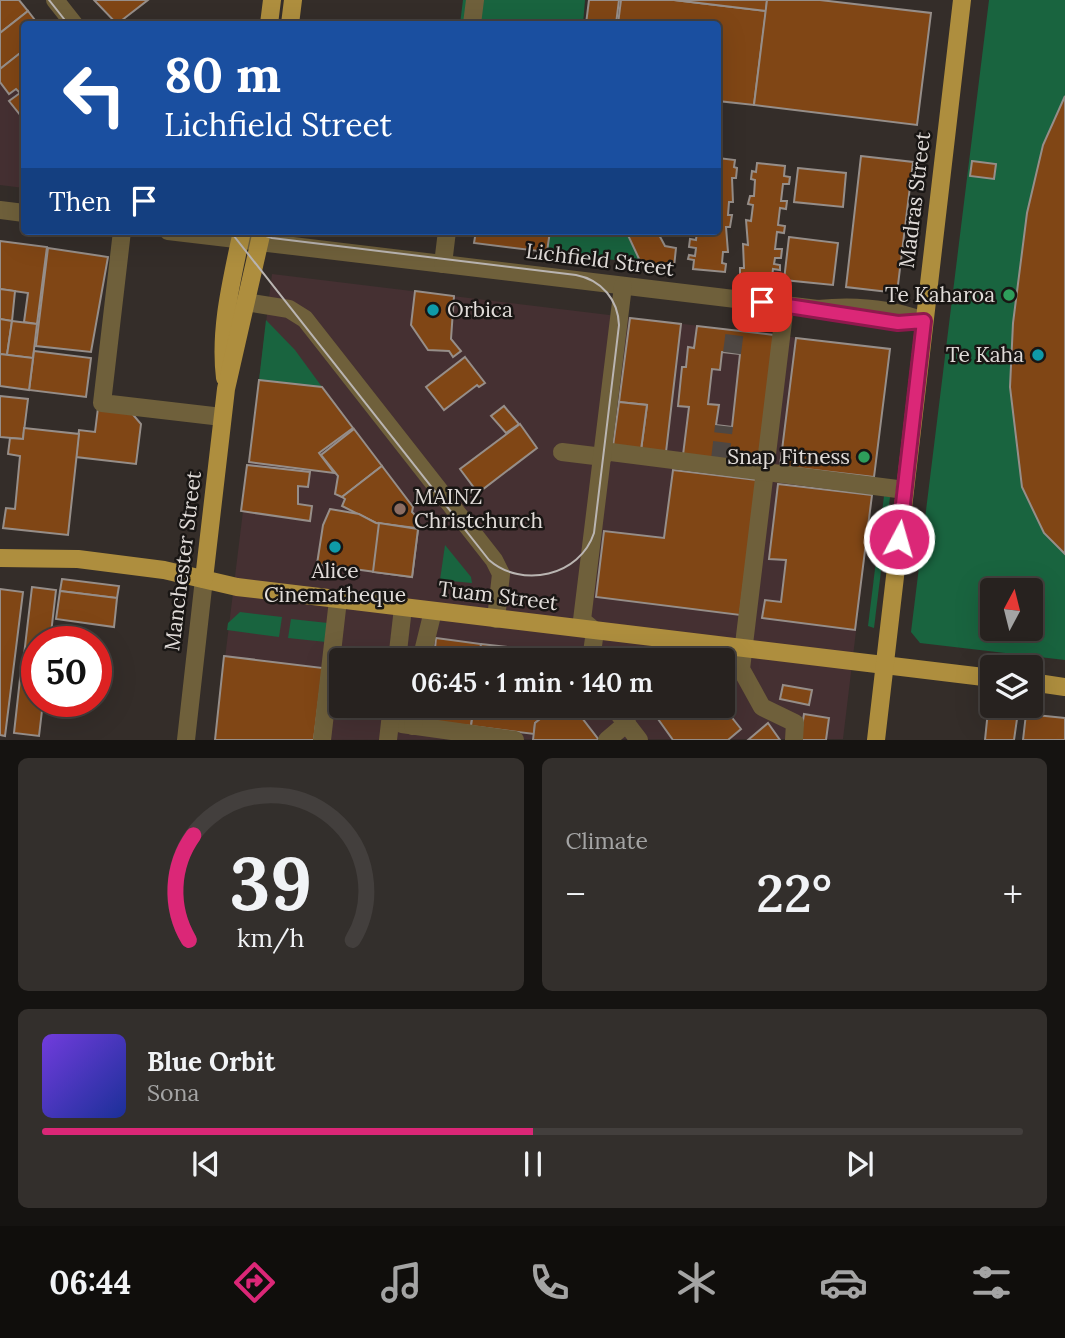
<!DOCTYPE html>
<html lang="en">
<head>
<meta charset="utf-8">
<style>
  :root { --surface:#27221f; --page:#332f2c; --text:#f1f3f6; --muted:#a4a4a4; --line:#433f3d; --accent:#db2777 }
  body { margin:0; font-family:Lora,serif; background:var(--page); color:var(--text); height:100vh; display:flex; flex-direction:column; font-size:26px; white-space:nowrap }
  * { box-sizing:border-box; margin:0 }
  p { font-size:23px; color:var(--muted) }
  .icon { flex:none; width:38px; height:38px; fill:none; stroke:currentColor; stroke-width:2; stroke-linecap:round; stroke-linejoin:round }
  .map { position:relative; height:740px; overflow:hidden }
  .details { display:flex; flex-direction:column; gap:18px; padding:18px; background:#151311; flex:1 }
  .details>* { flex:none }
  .banner { position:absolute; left:21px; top:21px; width:700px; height:214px; border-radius:7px; box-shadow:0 7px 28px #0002,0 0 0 2px var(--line); background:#1a4fa0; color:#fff; overflow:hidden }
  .needle { width:46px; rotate:7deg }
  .controls { position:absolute; left:980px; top:578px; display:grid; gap:14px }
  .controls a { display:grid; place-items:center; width:63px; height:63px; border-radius:7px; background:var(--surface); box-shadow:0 7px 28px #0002,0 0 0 2px var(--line); font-size:35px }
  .speed { position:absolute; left:21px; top:626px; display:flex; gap:14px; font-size:35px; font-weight:700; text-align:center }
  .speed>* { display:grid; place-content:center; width:91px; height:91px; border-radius:50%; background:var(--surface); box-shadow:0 7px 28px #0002,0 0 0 2px var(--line); line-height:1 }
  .speed .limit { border:10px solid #d22; background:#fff; color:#111 }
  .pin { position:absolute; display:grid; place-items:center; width:60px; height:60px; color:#fff; margin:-30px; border-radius:14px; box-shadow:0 4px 10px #0006 }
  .me { position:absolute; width:77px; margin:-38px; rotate:6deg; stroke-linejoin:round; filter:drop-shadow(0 0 5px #0008) }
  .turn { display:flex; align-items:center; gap:24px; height:147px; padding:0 28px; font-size:32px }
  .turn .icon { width:91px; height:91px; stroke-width:2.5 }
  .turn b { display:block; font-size:49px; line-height:60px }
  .then { display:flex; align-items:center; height:66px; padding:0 28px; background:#0003; gap:14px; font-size:26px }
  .big { font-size:52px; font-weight:600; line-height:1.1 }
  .details .widget { flex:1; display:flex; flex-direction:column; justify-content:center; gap:10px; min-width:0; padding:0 24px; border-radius:10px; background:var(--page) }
  .details .dial { align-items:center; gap:0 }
  .dial svg { height:182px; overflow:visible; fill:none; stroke:var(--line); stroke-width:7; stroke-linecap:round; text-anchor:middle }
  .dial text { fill:var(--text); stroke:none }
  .song { display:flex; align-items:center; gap:21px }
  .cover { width:84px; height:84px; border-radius:10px; background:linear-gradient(135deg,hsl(260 70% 55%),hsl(230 70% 35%)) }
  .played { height:7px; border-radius:4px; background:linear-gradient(90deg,var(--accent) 50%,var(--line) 50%) }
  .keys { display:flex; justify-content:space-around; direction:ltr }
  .heat { display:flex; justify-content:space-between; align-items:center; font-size:38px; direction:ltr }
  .details .tiles { flex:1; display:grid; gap:18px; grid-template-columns:1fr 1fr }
  .widget:last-child { grid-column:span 2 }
  .trip { position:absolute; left:329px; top:648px; width:406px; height:70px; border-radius:7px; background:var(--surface); box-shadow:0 7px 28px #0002,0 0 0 2px var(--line); font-weight:600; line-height:70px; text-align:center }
  .dock { display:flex; height:112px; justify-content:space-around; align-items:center; background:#100e0c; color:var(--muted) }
  .dock .icon { width:49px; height:49px }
  .dock .selected { color:var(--accent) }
  .dock b { font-size:32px; color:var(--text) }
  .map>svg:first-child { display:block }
</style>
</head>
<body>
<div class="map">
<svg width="1065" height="740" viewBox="0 0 1065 740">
  <rect width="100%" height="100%" fill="#342d29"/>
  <!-- commercial -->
  <g fill="#453032" fill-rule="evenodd">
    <path d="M0 0H19L38 24H24V188L0 185Z"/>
    <path d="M272 274 890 349 843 739 215 740ZM341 660H723V705H341Z"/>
  </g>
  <!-- green -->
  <g fill="#19643f" fill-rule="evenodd">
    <path d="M463 0H585L583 24H460Z"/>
    <path d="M989 0H1065V660L920 643 911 632ZM992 590H1031V628H992Z"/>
    <path d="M550 231H625L641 263 547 252Z"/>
    <path d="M266 320 295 350 322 387 259 380Z"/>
    <path d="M884 496 890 497 874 628 868 626Z"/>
    <path d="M445 545 471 577 472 583 440 580Z"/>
    <path d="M240 612 282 617 279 637 227 630 228 623Z"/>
    <path d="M291 619 328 623 326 642 288 638Z"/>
  </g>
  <!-- building -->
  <g fill="#804615" stroke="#968e89" stroke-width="2" fill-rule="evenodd">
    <path d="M0 0H19L28 11 0 33Z"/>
    <path d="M94 0H148L117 24Z"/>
    <path d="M589 0H619L616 24H586Z"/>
    <path d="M621 0H674L766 11 754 105 718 101V24H618Z"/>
    <path d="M674 0H767L766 11Z"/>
    <path d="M767 0H820L931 13 917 125 754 105Z"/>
    <path d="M28 11 38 24H24V50L0 69V33Z"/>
    <path d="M24 50V113L21 116 9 101 20 93 16 89 9 94 0 82V69Z"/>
    <path d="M1065 96V554L1044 533 1022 487 1010 387 1013 323 1027 213 1043 145Z"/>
    <path d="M861 156 913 162 897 293 846 287Z"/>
    <path d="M718 158 735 160 734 167 737 168 736 178H732L733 202H729L728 215H732L730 227H726L728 252H723L722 263 726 264 725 272 693 269 694 260 688 259 689 255 695 256 696 248 689 247 690 239 696 240 697 231H718Z"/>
    <path d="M972 161 996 164 994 179 970 176Z"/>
    <path d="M757 163 785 166 784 176 790 177 789 184H783L781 201H787L786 209 780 208 778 225 785 226 784 233 777 232 775 249H782L781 258H775L774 264 780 265V270L773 269 772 278 740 274V268H744L743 244 748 245 746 220 751 221 753 205 748 204 750 196H754L755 180 751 179 752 171 756 172Z"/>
    <path d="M798 168 846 173 843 207 794 202Z"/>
    <path d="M476 231H550L547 252 474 243Z"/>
    <path d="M626 231H657L665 246 676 248 674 267 641 263Z"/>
    <path d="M789 237 838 243 833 285 784 280Z"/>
    <path d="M0 241 47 247 37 324 24 322 28 293 0 289Z"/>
    <path d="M48 248 108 257 91 352 36 346Z"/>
    <path d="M0 289 15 291 12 321 0 319Z"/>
    <path d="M415 291 454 296 451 339 461 351 453 357 449 351 428 350 411 325Z"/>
    <path d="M630 318 681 324 666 452 641 450 647 405 619 402Z"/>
    <path d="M0 319 12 321 7 355 0 354Z"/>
    <path d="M12 321 37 324 33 358 7 355Z"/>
    <path d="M697 326 774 335 759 464 683 455 689 407 678 406 682 367H686L688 347 694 348ZM722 352 740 354 732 427 716 425 719 405 708 404 712 369 720 370Z"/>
    <path d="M796 338 890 349 874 477 780 466Z"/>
    <path d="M34 351 91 358 86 397 29 390Z"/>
    <path d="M0 354 33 358 29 390 0 386Z"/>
    <path d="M465 357 485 383 479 387 477 385 444 410 426 387Z"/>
    <path d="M259 380 322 387 353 428 319 453 334 473 249 462Z"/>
    <path d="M0 396 28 399 23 439 0 437Z"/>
    <path d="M619 402 647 405 641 450 613 446Z"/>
    <path d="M504 406 519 424 506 433 491 416Z"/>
    <path d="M98 408 130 411 141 424 136 464 76 457 79 430 95 432Z"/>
    <path d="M520 424 537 448 478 493 460 469Z"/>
    <path d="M24 428 79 434 68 535 3 528 6 508 15 509 20 456 8 454 10 438 23 439Z"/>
    <path d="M354 429 382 466 342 497 335 494 338 476 321 455Z"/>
    <path d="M247 465 310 472 308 487 298 486V504L312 506 310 521 241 511Z"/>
    <path d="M382 466 413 507 412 512 417 517 414 524 416 528 376 523 342 506 345 499 342 497Z"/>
    <path d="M673 470 757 480 740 615 596 597 604 531 664 538Z"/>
    <path d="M778 484 872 495 855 630 762 618 765 600 781 602 786 560 769 559Z"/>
    <path d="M330 509 359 514 376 523 418 529 412 577 317 564 323 525Z"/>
    <path d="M379 523 418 529 412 577 373 572Z"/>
    <path d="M62 579 119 586 117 598 60 591Z"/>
    <path d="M32 587 56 590 50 642H37V657L24 655Z"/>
    <path d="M0 589 23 592 5 736 0 735Z"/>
    <path d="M60 591 117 598 114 627 56 619Z"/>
    <path d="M436 638 481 644 479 660H434Z"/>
    <path d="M481 644 526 649 536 660H498L499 654 480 652Z"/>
    <path d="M224 656 323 668 314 740H215Z"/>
    <path d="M22 661 37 663V702H43L39 736 14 733Z"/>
    <path d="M783 685 812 690 809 705 780 699Z"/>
    <path d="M989 701 992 705H1019L1014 740H985Z"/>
    <path d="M428 705H474L471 726 426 721Z"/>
    <path d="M474 705H558L535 723 534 734 471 726Z"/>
    <path d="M558 705H572L599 740H533L535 723Z"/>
    <path d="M648 705H722L741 729 728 740H673Z"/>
    <path d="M804 714 829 718 826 740H800Z"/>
    <path d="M1026 714 1065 718V740H1023Z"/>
    <path d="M768 723 780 740H748Z"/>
  </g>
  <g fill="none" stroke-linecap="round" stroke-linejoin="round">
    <!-- minor-tunnel -->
    <g stroke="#4e4743" stroke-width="18" stroke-dasharray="18 9" stroke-linecap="butt">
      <path d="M732 353 735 330"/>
      <path d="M720 460 724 426"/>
    </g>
    <!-- minor -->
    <g stroke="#6f603b" stroke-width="18">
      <path d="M55 0 74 24"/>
      <path d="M472 24 475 0"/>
      <path d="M0 210 24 213"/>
      <path d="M122 231 102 403 222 417"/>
      <path d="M168 231 818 309C855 305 889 308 924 321"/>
      <path d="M443 264 447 231"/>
      <path d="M245 302 289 309 305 319 494 560 501 574 496 619"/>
      <path d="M785 305 741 669 762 707 795 723 794 740"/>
      <path d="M603 451 905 490"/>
      <path d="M562 452 603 457"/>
      <path d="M397 660 403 608"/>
      <path d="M421 660 433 611"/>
      <path d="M591 660 595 631 582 620 623 286"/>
      <path d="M612 705 639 740"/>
      <path d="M402 724 515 740"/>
      <path d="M413 726 416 705"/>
      <path d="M186 740 204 579"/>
      <path d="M322 740 338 600"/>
      <path d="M388 740 392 705"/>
      <path d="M607 740 627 723"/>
    </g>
    <!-- major -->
    <g stroke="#ae8e3e" stroke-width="18">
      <path d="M269 24 272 0"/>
      <path d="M290 24 293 0"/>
      <path d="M225 378C219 329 232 279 242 231"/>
      <path d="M0 558 78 559 164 570 237 587 992 678"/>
      <path d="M204 579 226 389 262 231"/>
      <path d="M1031 682 1065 687"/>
      <path d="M876 740 962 0"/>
    </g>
    <!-- tram -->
    <g stroke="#bab5b2" stroke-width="2">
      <path d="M49 0 68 24"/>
      <path d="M230 231 489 560C522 589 580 576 594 533L619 325C618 300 602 280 576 275L272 238 250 231"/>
    </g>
  </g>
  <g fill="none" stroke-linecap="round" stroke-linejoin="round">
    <!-- route casing -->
    <g stroke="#8e194d" stroke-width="18">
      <path id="route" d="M762 302 898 323 924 321 899 539"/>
    </g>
    <!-- route -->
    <use href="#route" stroke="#db2777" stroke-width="12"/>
  </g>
  <!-- markers -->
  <g fill="#2e9e5b" stroke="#191614" stroke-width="2.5">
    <circle cx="1009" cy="295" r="7"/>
    <circle cx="864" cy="457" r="7"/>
  </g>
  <g fill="#0f9aa8" stroke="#191614" stroke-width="2.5">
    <circle cx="433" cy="310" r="7"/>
    <circle cx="1038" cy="355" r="7"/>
    <circle cx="335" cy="547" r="7"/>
  </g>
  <circle fill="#8d6e63" stroke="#191614" stroke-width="2.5" cx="400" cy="509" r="7"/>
  <g text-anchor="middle" stroke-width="5" stroke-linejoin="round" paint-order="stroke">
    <!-- street labels -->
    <g font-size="21" fill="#e1dcd9" stroke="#191614">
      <text transform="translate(915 200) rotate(-83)" y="7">Madras Street</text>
      <text transform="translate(600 260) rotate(7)" y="7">Lichfield Street</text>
      <text transform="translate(183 561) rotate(-83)" y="7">Manchester Street</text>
      <text transform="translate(498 596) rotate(7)" y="7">Tuam Street</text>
    </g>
    <!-- poi labels -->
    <g font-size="21" fill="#e1dcd9" stroke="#191614" text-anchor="end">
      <text x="995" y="302">Te Kaharoa</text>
      <text x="447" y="317" text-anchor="start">Orbica</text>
      <text x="1024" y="362">Te Kaha</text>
      <text x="850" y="464">Snap Fitness</text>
      <text x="414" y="504" text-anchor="start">MAINZ<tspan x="414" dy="24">Christchurch</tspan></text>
      <text x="335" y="578" text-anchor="middle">Alice<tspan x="335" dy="24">Cinematheque</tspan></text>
    </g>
  </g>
</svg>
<div class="controls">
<a><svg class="needle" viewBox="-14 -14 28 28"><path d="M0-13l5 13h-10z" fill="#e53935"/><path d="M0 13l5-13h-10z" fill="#a4a4a4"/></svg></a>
<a><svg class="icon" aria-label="layers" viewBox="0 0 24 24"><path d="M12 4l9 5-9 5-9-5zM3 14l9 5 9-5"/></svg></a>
</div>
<div class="speed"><div class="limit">50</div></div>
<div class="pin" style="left:762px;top:302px;background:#d93025"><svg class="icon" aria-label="arrive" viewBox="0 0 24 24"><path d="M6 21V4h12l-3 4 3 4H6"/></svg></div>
<svg class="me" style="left:899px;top:539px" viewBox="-20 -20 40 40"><circle r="17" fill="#db2777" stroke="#fff" stroke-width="3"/><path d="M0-11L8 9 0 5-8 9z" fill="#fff"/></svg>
<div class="trip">06:45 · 1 min · 140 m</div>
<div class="banner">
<div class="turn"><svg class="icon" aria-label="left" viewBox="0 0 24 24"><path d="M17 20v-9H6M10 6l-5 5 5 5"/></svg><div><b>80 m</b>Lichfield Street</div></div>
<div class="then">Then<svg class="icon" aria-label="arrive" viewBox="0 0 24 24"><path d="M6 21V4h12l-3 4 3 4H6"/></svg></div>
</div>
</div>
<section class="details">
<div class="tiles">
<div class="widget dial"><svg viewBox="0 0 100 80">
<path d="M14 69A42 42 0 1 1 86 69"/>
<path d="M14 69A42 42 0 0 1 16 23" stroke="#db2777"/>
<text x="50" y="56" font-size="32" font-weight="700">39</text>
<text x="50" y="72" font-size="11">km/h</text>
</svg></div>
<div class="widget"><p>Climate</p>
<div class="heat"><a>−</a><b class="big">22°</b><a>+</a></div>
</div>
<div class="widget">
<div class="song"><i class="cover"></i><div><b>Blue Orbit</b><p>Sona</p></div></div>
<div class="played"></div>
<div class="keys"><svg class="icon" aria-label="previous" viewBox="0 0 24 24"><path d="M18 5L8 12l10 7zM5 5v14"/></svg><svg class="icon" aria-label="pause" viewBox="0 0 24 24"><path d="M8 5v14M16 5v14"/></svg><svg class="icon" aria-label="next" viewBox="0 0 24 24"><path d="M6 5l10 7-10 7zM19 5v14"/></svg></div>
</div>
</div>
</section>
<nav class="dock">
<b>06:44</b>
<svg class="icon selected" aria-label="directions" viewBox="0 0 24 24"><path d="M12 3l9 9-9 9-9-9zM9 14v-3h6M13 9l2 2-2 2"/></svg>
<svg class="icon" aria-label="music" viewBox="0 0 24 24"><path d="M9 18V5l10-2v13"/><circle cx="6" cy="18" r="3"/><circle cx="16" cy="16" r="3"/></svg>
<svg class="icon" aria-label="phone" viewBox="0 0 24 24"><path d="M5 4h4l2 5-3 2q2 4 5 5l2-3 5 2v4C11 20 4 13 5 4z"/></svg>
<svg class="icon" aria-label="climate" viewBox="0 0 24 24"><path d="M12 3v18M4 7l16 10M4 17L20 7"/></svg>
<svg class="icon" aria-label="car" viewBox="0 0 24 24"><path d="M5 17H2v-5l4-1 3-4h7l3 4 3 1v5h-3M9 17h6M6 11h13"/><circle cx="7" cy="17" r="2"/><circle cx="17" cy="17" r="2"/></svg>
<svg class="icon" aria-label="filters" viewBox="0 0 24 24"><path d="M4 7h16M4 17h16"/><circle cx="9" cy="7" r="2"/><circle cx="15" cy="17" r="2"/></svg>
</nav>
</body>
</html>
